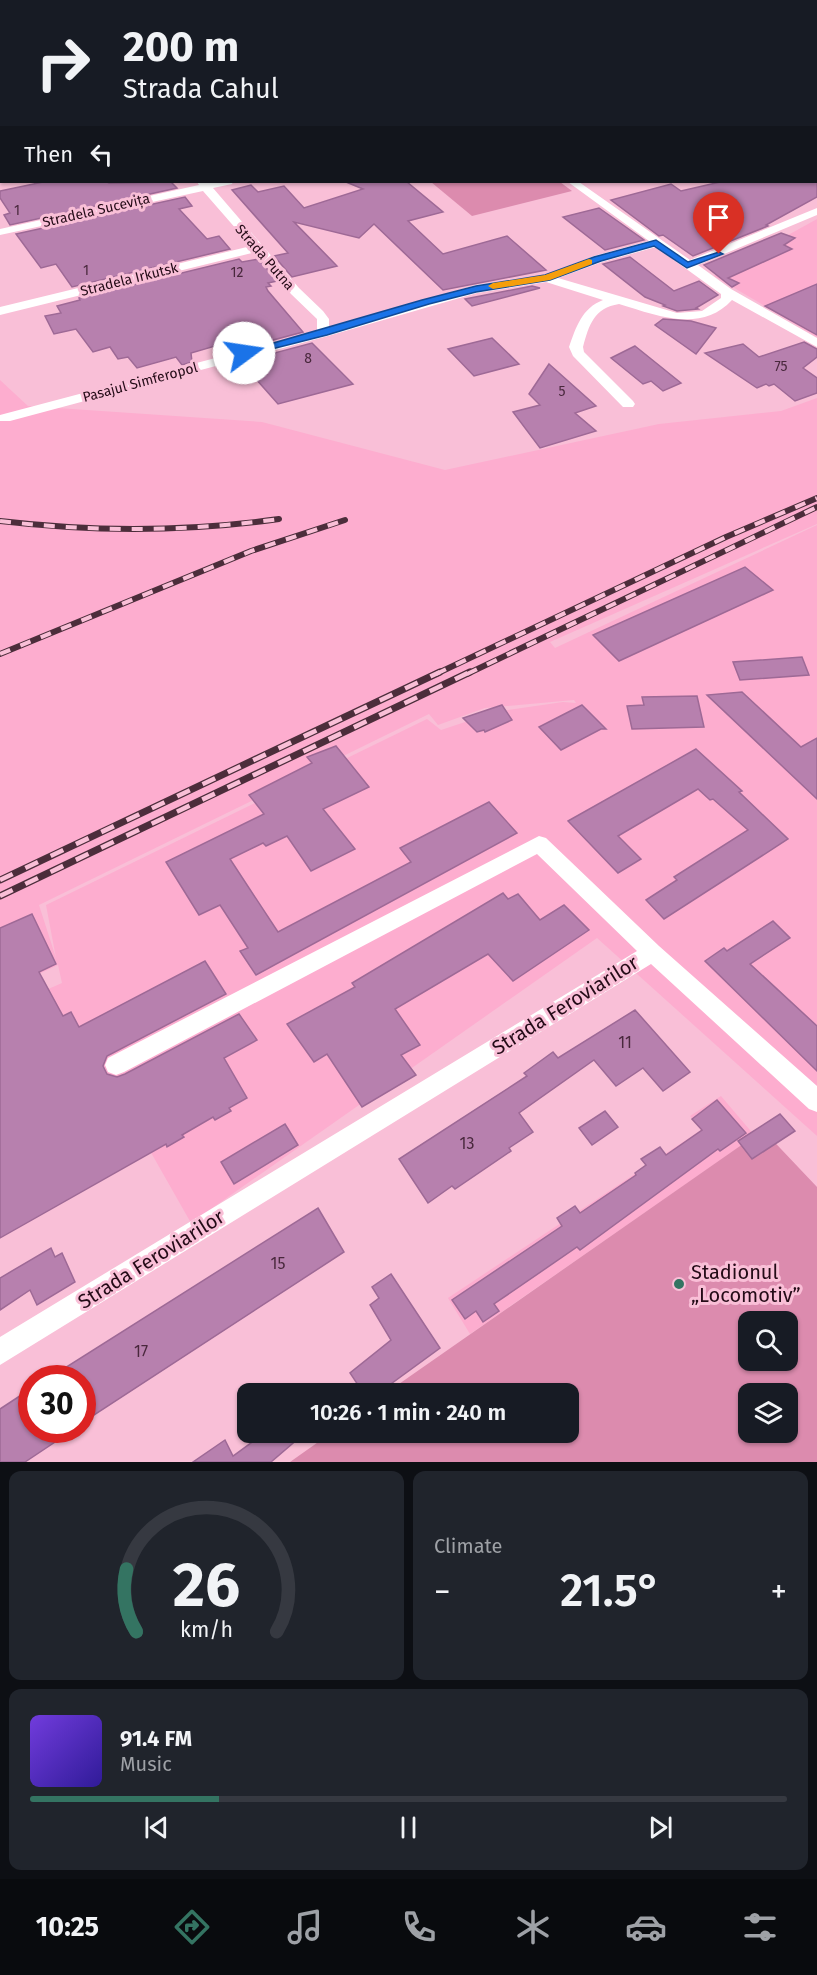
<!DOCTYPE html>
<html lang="en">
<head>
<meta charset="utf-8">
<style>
  :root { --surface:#171b24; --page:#20242c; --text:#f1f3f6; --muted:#9ea1a6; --line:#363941; --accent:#347462 }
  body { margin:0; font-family:"Fira Sans",sans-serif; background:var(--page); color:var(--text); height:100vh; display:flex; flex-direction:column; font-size:22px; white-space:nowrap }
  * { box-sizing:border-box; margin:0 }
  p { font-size:20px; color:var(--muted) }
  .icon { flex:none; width:33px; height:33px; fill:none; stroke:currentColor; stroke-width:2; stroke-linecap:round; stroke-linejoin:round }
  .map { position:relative; height:1462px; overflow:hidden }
  .details { display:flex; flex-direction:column; gap:9px; padding:9px; background:#0d0f14; flex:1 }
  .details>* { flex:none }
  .top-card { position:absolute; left:0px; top:0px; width:818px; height:183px; box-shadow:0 2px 4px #0004; background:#171b24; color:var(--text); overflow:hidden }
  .tools { position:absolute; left:738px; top:1311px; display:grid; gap:12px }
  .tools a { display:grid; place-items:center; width:60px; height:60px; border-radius:12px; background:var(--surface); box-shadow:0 2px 4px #0004; font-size:30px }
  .speed { position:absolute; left:18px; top:1365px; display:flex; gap:12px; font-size:30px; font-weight:700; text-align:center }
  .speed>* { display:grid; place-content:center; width:78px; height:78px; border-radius:50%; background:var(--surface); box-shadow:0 2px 4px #0004; line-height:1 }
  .speed .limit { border:9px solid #d22; background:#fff; color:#111 }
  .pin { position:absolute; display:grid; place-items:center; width:51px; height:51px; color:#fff; margin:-62px -26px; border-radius:50% 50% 50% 0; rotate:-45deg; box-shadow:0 0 6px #0007 }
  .pin .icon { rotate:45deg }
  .me { position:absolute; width:66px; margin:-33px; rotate:76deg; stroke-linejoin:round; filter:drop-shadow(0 0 4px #0008) }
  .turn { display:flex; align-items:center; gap:21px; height:126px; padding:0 24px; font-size:27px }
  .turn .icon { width:78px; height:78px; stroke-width:2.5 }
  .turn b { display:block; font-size:42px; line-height:51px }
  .then { display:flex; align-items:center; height:57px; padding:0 24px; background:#0003; gap:12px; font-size:22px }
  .big { font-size:45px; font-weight:600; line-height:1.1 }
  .details .tile { flex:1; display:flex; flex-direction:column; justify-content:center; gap:9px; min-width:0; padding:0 21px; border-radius:12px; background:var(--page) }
  .details .dial { align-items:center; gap:0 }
  .dial svg { height:156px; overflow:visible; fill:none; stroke:var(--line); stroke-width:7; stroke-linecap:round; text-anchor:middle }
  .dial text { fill:var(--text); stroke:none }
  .song { display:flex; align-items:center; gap:18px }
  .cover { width:72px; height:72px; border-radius:9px; background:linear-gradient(135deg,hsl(260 70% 55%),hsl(250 70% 35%)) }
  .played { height:6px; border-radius:3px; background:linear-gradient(90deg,var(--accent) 25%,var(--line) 25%) }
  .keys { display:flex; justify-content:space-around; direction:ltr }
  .heat { display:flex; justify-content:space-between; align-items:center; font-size:33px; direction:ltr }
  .details .tiles { flex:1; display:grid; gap:9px; grid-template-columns:1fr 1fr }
  .tile:last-child { grid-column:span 2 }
  .trip { position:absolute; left:237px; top:1383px; width:342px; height:60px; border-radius:12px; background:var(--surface); box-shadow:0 2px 4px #0004; font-weight:600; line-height:60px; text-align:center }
  .dock { display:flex; height:96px; justify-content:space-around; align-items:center; background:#090b0e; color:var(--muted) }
  .dock .icon { width:42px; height:42px }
  .dock .active { color:var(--accent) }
  .dock b { font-size:27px; color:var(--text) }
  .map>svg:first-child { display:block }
</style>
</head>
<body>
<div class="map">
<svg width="817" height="1462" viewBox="0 0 817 1462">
  <rect width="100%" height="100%" fill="#f9bfd7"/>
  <!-- built -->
  <g fill="#fdadcf" fill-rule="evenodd">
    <path d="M817 219V337L714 276Z"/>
    <path d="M0 380 28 406 262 422 445 470 659 424 781 411 817 398V524L550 642 555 648 817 525V1136L597 938 191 1223 120 1098 0 1010 62 983 58 965 0 992ZM574 700 576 703 563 702 495 712 441 730 427 719 46 905 56 958 39 905 429 714 438 725 485 708Z"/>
    <path d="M721 1096 755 1136 470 1334 448 1298 701 1130 690 1116Z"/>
  </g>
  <!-- green -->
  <g fill="#dc8bae" fill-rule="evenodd">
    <path d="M431 182H560L572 191 472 216Z"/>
    <path d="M763 1130 817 1187V1462H290L331 1433 568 1432V1394L386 1393ZM748 1322H788V1360H748ZM748 1394H788V1432H748Z"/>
  </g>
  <!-- building -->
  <g fill="#b780ae" stroke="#9e6996" stroke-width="1.5">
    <path d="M43 182H107L109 183 171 182 177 188 10 225 4 215 10 213 0 198V191Z"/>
    <path d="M346 182H407L443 212 408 221 443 254 507 236 546 270 443 290 374 224 359 238 294 222 337 266 292 277 274 256 288 253 232 190 251 185 258 192 284 186 304 208 363 189Z"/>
    <path d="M720 182H817V197L766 225 768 226 693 256 663 235 659 236 611 200 671 184 681 191Z"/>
    <path d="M185 197 192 206 179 209 207 239 219 236 230 249 72 287 56 264 41 268 16 234Z"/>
    <path d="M599 208 644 240 605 250 563 217Z"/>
    <path d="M781 233 795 238 784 245 792 249 728 278 739 283 732 287 704 265Z"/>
    <path d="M630 257 674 291 699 281 718 295 696 308 698 309 677 311 663 306 665 305 645 297 603 264Z"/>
    <path d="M239 259 242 262 259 259 277 281 268 283 271 286 266 287 268 291 303 332 232 351 225 343 191 353 192 362 182 365 176 357 137 368 128 357 118 359 110 347 93 352 76 329 54 334 45 316 61 313 57 306 80 300 79 298Z"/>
    <path d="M817 284V335L765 306Z"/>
    <path d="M532 286 540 288 472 306 465 299Z"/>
    <path d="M663 319 691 321 716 328 696 354 655 325Z"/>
    <path d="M492 338 519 364 474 376 448 349Z"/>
    <path d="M804 342 817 349V357L803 368 817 378V393L795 401 774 384 769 386 766 384 757 388 705 353 743 344 759 357Z"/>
    <path d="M312 343 353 384 278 404 241 362Z"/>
    <path d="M635 346 681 383 663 391 651 381 643 384 611 358Z"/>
    <path d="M549 364 596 406 575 413 596 431 540 448 513 412 540 405 529 394Z"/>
    <path d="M745 567 773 590 619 661 593 635Z"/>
    <path d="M802 657 809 675 740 680 733 662Z"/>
    <path d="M742 692 801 747 817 738V799L707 695Z"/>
    <path d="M697 696 704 727 632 729 627 706 644 705 642 697Z"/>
    <path d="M502 705 512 720 485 732 484 730 477 732 463 718Z"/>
    <path d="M582 705 606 729H601L561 750 539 727Z"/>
    <path d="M336 746 369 787 323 809 355 849 311 871 287 836 266 846 263 843 230 859 278 932 411 862 400 848 489 802 517 833 256 975 240 951 248 948 220 905 199 915 166 862 264 814 249 795 312 763 307 757Z"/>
    <path d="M696 749 742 791 739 792 788 839 664 919 646 900 677 880 674 877 748 830 713 799 710 800 698 789 618 836 641 859 618 873 568 821Z"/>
    <path d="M503 893 508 899 518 894 540 920 564 905 589 930 513 981 488 954 395 1009 420 1045 401 1055 416 1075 362 1107 327 1054 314 1062 287 1024 355 987 352 983Z"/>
    <path d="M32 914 56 964 39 972 63 1016 71 1012 79 1027 205 961 226 994 107 1056 103 1066 107 1074 117 1077 125 1074 239 1014 257 1040 224 1058 247 1098 229 1108 231 1111 215 1120 213 1117 182 1135 184 1137 167 1147 166 1144 0 1238V928Z"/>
    <path d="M773 921 790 938 750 964 817 1026V1071L705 961 724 948 727 951Z"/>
    <path d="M635 1010 690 1072 663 1091 643 1068 616 1086 594 1060 519 1113 533 1132 509 1148 511 1151 455 1189 452 1186 428 1203 399 1159 527 1076 524 1073 553 1052 558 1058Z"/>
    <path d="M717 1100 746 1133 720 1151 718 1149 580 1250 577 1247 494 1304 499 1311 483 1322 476 1311 465 1319 452 1300 562 1226 557 1218 575 1206 580 1213 636 1175 635 1173 646 1165 641 1159 660 1147 666 1155 702 1130 692 1119Z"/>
    <path d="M605 1111 618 1127 592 1145 579 1128Z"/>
    <path d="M780 1114 795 1131 752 1159 738 1141Z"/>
    <path d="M285 1124 298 1145 234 1184 221 1162Z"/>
    <path d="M318 1208 344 1252 88 1419 82 1407V1378H49Z"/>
    <path d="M51 1248 55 1257 62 1253 75 1282 37 1305 30 1290 0 1310V1278Z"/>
    <path d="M391 1274 440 1348 377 1394H364L350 1373 391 1340 370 1305 379 1298 372 1287Z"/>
    <path d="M32 1388V1430H73L25 1462H0V1409Z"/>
    <path d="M266 1432H306L271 1462H193L225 1440 233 1456Z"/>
  </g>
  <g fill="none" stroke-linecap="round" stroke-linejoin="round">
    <!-- street -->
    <g fill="#fff" fill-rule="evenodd">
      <path d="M37 0H45L46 2H37Z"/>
      <path d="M247 0H261L245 2Z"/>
      <path d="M320 0H329L330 2H321Z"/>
      <rect x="0" y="42" width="2" height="6"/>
      <rect x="0" y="93" width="2" height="6"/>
      <rect x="0" y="156" width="2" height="6"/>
      <path d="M197 182H233L232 184 213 188 299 288 323 311 329 319V327L476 285 545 275 594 256 649 241 568 182H579L690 260 817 208V215L698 265 731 289 817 338V347L732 300C701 334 656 315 619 304 594 308 589 325 583 347L584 352 633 401 635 404 633 407H623L573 356 569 347C576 327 582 308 603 300L546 282 477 293 328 336 10 421H0V415L317 331V319L291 294 256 252 0 315V307L251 246 203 191 0 235V229L199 185ZM656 247 721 294V298L702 311 677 313 558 278 602 262Z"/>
      <path d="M539 836 546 838 659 946 817 1086V1112L809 1109 651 964 0 1365V1337L637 951 537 854 124 1072 116 1075 108 1072 105 1065 108 1058Z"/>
    </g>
    <!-- rail-far1 casing -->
    <g stroke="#4c2d3b" stroke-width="6">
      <g id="rail-far1">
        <path d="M0 521C94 532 185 532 279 519"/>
        <path d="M0 654 251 551 345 520"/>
        <path d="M436 674 726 537 817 498"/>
        <path d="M467 674 817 507"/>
      </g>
    </g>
    <!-- rail casing -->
    <g stroke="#4c2d3b" stroke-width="7">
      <g id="rail">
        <path d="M0 880 440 672"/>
        <path d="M0 896 470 672"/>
      </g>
    </g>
    <!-- rail-far1 -->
    <use href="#rail-far1" stroke="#f9bfd7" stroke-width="4" stroke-dasharray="11" stroke-linecap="butt"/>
    <!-- rail -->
    <use href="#rail" stroke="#f9bfd7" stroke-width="4.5" stroke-dasharray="14" stroke-linecap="butt"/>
  </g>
  <!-- route -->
  <path fill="#1a73e8" stroke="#114b97" stroke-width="1.5" d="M656 240 688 262 719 252 723 254 687 268 654 246 601 261 550 280 476 292 429 304 327 335 244 356 239 353 422 300 476 286 545 275 594 257Z"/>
  <!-- slow -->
  <path fill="#f59e0b" d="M589 259 592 260V264L550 280 493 289 488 286 493 283 545 275Z"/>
  <!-- markers -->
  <circle fill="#347462" stroke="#f9bfd7" stroke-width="2" cx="679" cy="1284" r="6"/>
  <g text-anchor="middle" stroke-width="6" stroke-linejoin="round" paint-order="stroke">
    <!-- number labels -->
    <g font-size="14" fill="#49283d">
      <text x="17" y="215">1</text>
      <text x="86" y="275">1</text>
      <text x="237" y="277">12</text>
      <text x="308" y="363">8</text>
      <text x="781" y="371">75</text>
      <text x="562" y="396">5</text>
    </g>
    <!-- far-street labels -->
    <g font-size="14" fill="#240b17" stroke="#f9bfd7">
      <text transform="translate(96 210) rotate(-13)" y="5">Stradela Sucevița</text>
      <text transform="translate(265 257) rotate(49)" y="5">Strada Putna</text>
      <text transform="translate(129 279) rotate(-14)" y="5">Stradela Irkutsk</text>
      <text transform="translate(140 382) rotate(-15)" y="5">Pasajul Simferopol</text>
    </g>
    <!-- near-number labels -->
    <g font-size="16" fill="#49283d">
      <text x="625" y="1048">11</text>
      <text x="467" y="1149">13</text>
      <text x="278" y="1269">15</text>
      <text x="141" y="1357">17</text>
    </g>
    <!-- near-street labels -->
    <g font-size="20" fill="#240b17" stroke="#f9bfd7">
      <text transform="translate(565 1005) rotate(-32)" y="7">Strada Feroviarilor</text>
      <text transform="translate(151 1259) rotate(-32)" y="7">Strada Feroviarilor</text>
    </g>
    <!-- near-poi labels -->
    <g font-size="20" fill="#240b17" stroke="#f9bfd7" text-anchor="start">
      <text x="691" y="1279">Stadionul<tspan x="691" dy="23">„Locomotiv”</tspan></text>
    </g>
  </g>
</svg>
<div class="tools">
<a><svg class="icon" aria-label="search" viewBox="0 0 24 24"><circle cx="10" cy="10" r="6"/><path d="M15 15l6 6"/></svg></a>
<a><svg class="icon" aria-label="layers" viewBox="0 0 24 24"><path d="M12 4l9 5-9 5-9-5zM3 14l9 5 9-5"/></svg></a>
</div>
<div class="speed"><div class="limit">30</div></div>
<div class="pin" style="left:719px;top:254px;background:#d93025"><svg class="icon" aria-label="arrive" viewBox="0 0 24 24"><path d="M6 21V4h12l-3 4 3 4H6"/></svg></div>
<svg class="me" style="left:244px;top:353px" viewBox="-20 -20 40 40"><circle r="19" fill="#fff"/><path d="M0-13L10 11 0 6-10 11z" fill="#1a73e8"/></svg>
<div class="trip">10:26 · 1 min · 240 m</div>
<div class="top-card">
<div class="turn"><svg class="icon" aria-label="right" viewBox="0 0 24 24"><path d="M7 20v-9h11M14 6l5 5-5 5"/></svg><div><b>200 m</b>Strada Cahul</div></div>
<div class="then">Then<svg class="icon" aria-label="left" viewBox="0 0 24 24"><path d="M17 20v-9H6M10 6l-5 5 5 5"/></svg></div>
</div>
</div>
<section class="details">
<div class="tiles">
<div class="tile dial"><svg viewBox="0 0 100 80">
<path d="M14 69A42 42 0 1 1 86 69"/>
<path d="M14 69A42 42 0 0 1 9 37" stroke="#347462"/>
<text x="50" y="56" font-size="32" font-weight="700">26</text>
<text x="50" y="72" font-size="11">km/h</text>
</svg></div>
<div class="tile"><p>Climate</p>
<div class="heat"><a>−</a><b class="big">21.5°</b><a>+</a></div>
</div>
<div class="tile">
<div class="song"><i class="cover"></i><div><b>91.4 FM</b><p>Music</p></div></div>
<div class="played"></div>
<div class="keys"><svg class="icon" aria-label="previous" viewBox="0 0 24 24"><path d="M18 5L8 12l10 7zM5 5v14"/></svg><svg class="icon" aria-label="pause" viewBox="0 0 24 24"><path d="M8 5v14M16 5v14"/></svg><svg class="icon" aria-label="next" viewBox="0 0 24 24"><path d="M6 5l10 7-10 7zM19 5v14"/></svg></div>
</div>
</div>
</section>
<nav class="dock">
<b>10:25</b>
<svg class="icon active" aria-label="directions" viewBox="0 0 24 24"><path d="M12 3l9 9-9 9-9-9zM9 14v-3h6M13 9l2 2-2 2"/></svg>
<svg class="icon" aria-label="music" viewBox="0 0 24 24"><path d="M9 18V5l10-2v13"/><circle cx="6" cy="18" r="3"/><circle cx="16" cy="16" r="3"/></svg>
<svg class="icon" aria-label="phone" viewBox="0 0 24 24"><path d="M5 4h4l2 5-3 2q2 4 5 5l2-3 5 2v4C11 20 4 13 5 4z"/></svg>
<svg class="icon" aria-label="climate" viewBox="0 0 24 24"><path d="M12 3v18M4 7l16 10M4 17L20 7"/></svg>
<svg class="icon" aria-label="car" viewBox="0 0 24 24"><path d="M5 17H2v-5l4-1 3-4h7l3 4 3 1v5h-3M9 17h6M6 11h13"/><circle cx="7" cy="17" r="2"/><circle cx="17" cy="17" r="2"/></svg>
<svg class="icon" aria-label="filters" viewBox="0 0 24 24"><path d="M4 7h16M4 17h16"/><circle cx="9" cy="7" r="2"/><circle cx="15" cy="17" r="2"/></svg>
</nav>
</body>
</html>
